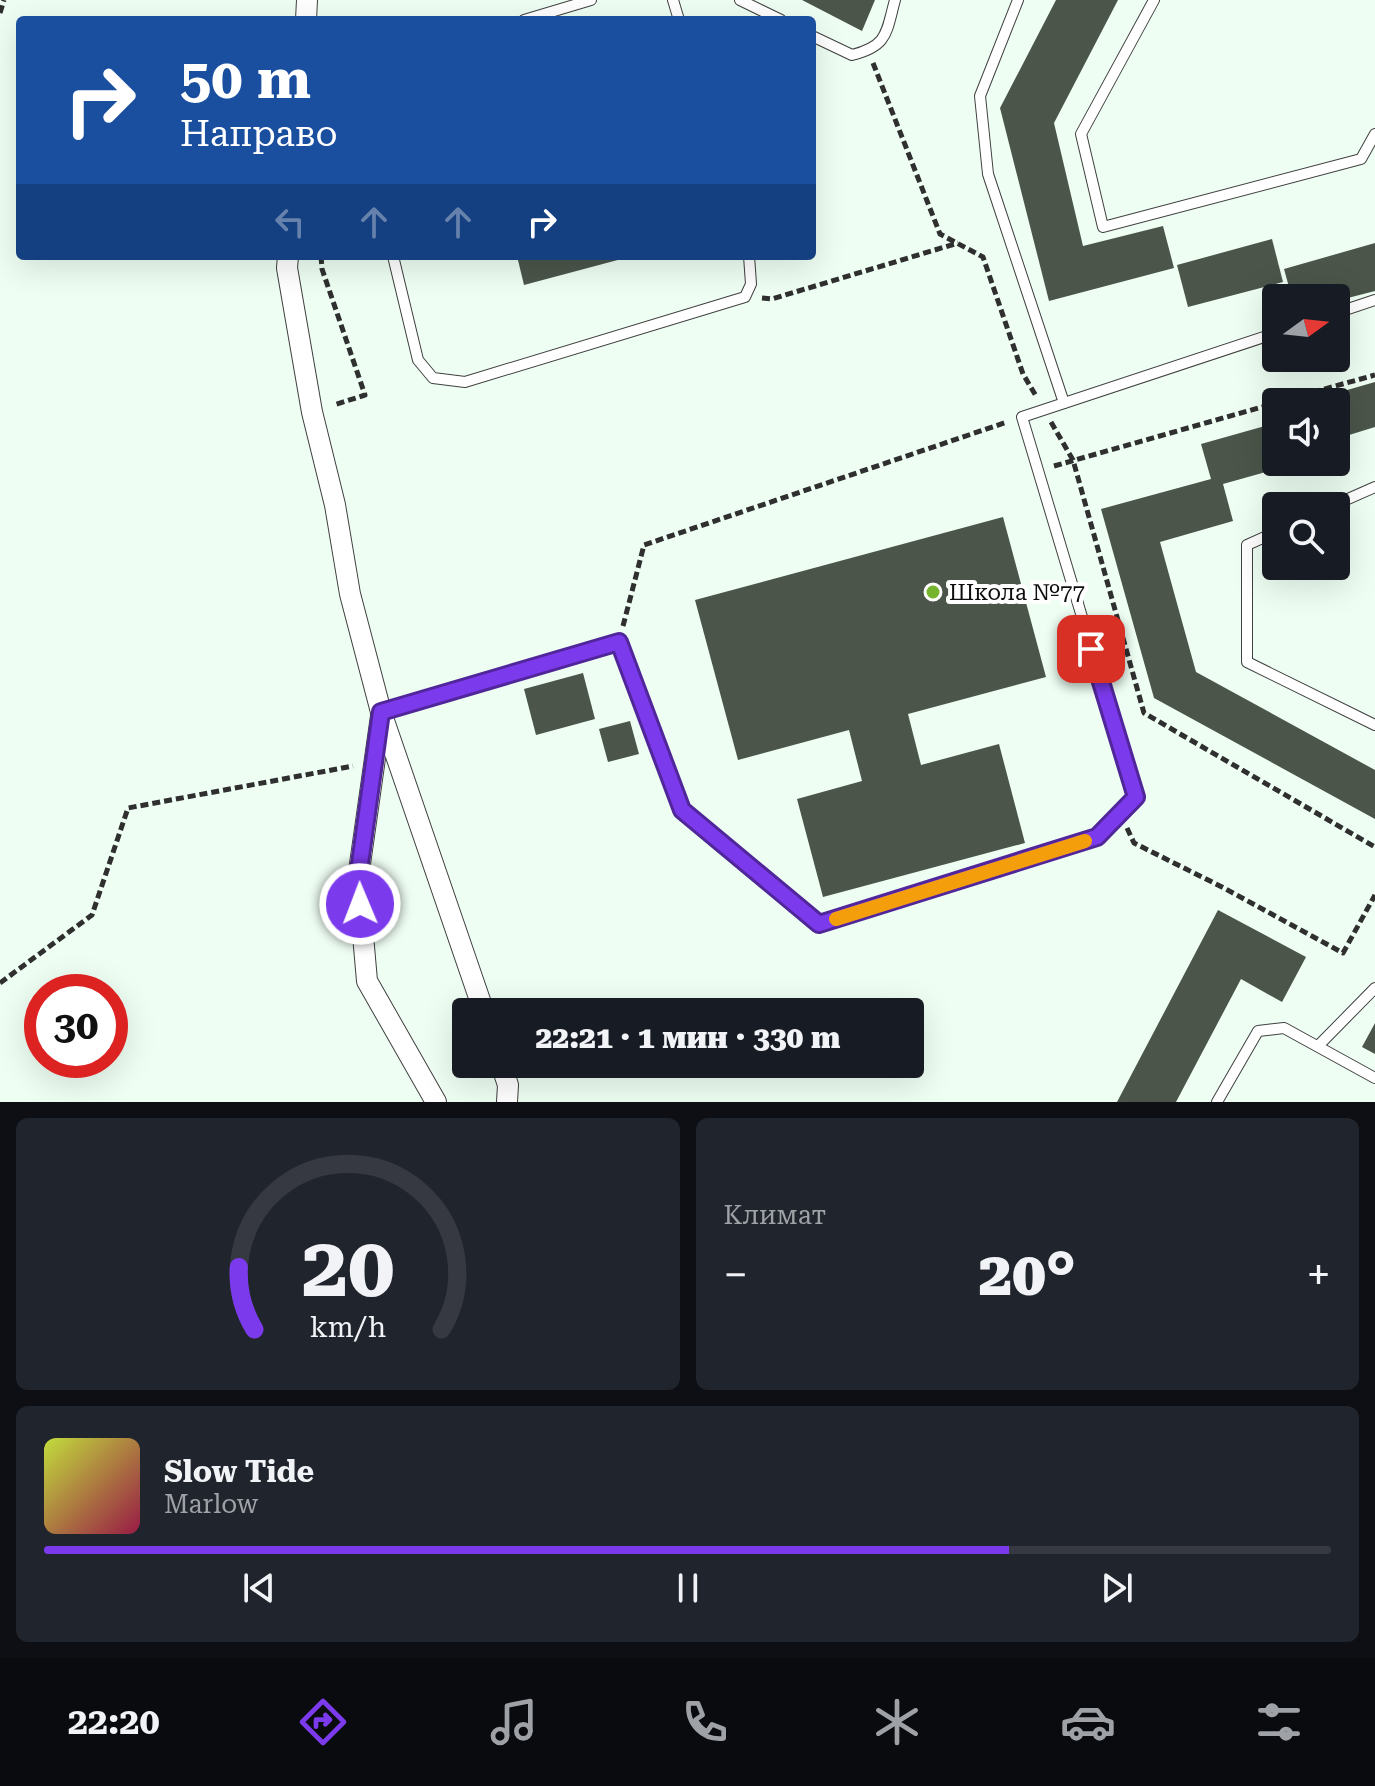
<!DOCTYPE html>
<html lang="ru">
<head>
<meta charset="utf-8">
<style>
  :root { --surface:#171b24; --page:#20242c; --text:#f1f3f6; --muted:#9ea1a6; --line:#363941; --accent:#7c3aed }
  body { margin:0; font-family:"Roboto Serif",serif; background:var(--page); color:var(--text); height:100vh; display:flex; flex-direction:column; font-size:30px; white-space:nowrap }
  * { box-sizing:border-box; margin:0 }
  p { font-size:26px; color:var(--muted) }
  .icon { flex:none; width:44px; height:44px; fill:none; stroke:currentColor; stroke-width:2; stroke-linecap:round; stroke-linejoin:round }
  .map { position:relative; height:1102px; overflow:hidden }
  .drawer { display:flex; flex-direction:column; gap:16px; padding:16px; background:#0d0f14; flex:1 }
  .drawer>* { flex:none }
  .hud { position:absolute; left:16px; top:16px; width:800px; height:244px; border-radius:8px; box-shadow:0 8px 32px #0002; background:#1a4fa0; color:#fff; overflow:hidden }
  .needle { width:52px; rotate:75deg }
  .fabs { position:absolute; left:1262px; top:284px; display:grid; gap:16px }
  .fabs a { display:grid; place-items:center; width:88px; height:88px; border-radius:8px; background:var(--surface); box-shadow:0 8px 32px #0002; font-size:40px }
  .speed { position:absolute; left:24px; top:974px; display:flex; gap:16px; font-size:40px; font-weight:700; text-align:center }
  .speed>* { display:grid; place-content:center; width:104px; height:104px; border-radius:50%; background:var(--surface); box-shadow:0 8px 32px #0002; line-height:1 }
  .speed .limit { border:12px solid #d22; background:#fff; color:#111 }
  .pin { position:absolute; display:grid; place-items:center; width:68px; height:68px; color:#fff; margin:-34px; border-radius:16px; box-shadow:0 4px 12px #0006 }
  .me { position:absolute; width:88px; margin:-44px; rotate:359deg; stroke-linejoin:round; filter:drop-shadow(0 0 6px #0008) }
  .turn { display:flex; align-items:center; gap:28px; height:168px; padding:0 32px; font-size:36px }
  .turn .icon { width:104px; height:104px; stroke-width:2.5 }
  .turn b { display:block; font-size:56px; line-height:68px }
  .lanes { display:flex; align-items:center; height:76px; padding:0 32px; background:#0003; justify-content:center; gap:40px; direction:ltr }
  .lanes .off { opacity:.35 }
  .big { font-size:60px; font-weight:800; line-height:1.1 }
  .drawer .card { flex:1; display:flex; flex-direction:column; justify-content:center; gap:12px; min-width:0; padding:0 28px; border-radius:12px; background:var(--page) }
  .drawer .dial { align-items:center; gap:0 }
  .dial svg { height:208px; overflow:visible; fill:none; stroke:var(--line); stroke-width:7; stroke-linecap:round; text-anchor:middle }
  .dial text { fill:var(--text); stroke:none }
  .song { display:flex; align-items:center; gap:24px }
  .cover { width:96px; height:96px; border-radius:12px; background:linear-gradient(135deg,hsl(70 70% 55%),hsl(340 70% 35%)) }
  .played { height:8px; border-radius:4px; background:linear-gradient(90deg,var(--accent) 75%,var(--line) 75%) }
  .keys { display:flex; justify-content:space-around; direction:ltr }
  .heat { display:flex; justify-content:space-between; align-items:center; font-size:44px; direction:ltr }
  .drawer .tiles { flex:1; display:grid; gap:16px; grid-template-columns:1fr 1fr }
  .card:last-child { grid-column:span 2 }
  .trip { position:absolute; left:452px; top:998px; width:472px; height:80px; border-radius:8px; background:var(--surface); box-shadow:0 8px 32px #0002; font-weight:800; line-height:80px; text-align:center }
  .dock { display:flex; height:128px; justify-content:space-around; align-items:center; background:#090b0e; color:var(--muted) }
  .dock .icon { width:56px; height:56px }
  .dock .current { color:var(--accent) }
  .dock b { font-size:36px; color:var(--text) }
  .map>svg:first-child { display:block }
</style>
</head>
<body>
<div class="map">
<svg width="1375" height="1102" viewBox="0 0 1375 1102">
  <rect width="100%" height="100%" fill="#eefef3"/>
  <!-- building -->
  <g fill="#4b554a">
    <path d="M802 0H875L862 31Z"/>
    <path d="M1056 0H1118L1054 123 1083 246 1163 226 1174 268 1049 301 1000 108Z"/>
    <path d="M1272 239 1283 282 1188 307 1177 265Z"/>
    <path d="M1375 243V291L1336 301V298H1292L1284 269Z"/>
    <path d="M517 256H629V257L524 285Z"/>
    <path d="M1375 382V427L1336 439V402L1309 401Z"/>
    <path d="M1276 423V462L1298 463 1223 484 1233 521 1160 542 1196 672 1375 770V819L1154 698 1101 509 1211 479 1201 444Z"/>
    <path d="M1003 517 1046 677 908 714 921 765 999 744 1025 843 823 897 797 799 862 781 849 730 738 760 695 600Z"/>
    <path d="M583 673 595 719 536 735 524 689Z"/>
    <path d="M630 721 639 754 608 762 599 729Z"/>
    <path d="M1218 910 1306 957 1282 1002 1241 979 1176 1102H1117Z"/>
    <path d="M1375 1023V1054L1362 1047Z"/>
  </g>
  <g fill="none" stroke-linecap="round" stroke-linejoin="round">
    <!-- service casing -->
    <g stroke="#404040" stroke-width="12">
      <g id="service">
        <path d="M673 0 679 20"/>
        <path d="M740 0 781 20"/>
        <path d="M1018 0 980 96 988 174 1064 403"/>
        <path d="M1154 0 1081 134 1103 227 1361 159 1375 134"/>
        <path d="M524 20 591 0"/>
        <path d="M812 36 852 55C888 46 886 33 895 0"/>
        <path d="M393 256 418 360 433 378 465 382 745 297 751 284 749 256"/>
        <path d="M1336 313 1375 300"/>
        <path d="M1332 506 1375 487"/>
        <path d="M1276 532 1247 545V662L1375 725"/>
        <path d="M381 712 619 642 682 810 819 924 1097 837 1136 797 1022 417 1276 333"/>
        <path d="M1318 1046 1375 988"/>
        <path d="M1217 1102 1258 1031 1284 1028 1375 1078"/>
      </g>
    </g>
    <!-- minor casing -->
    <g stroke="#404040" stroke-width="22">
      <g id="minor">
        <path d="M306 20 307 0"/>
        <path d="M288 256 287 268 312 412 335 505 350 594 381 712 484 1012"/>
        <path d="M381 716 358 878 367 981 436 1102"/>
        <path d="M501 1064 508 1085 507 1102"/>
      </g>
    </g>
    <!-- path -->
    <g stroke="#2f2f2f" stroke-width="5" stroke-dasharray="8 4" stroke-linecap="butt">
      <path d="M0 13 4 0"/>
      <path d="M873 63 940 234 983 257 1023 374 1036 396"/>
      <path d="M321 256 322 269 365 395 334 405"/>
      <path d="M762 298 772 299 958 243"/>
      <path d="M1278 402 1375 375"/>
      <path d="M1051 422 1073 460 1144 713 1375 847"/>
      <path d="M1054 466 1276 403"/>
      <path d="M623 626 644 545 1007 422"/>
      <path d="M1127 828 1134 843 1222 887 1343 953 1375 895"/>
      <path d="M0 983 92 915 128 808 353 766"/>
    </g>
    <!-- service -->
    <use href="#service" stroke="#fff" stroke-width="10"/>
    <!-- minor -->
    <use href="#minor" stroke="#fff" stroke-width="20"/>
  </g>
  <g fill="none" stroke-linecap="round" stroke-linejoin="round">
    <!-- route casing -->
    <g stroke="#51269a" stroke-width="20">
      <path id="route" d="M360 904 358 878 381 712 619 642 682 810 819 924 1097 837 1136 797 1091 649"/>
    </g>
    <!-- route -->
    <use href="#route" stroke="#7c3aed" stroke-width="14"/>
    <!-- slow -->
    <path stroke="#f59e0b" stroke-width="14" d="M836 919 1085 841"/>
  </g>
  <!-- markers -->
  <circle fill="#77b42e" stroke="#fff" stroke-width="3" cx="933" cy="592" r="8"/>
  <g text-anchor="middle" stroke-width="8" stroke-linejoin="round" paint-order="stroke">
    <!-- poi labels -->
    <g font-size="22" fill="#0d0d0d" stroke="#fff" text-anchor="start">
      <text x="949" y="600">Школа №77</text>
    </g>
  </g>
</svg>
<div class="fabs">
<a><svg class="needle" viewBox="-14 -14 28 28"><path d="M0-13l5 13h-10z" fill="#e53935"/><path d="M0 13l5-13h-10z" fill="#9ea1a6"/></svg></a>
<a><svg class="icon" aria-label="sound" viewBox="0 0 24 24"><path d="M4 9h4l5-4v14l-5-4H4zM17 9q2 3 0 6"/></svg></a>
<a><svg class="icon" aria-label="search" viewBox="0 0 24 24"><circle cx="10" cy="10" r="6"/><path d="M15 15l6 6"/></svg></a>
</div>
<div class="speed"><div class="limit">30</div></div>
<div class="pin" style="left:1091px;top:649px;background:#d93025"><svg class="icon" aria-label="arrive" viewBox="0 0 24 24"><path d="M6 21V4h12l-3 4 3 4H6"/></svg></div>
<svg class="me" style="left:360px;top:904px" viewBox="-20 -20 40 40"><circle r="17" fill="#7c3aed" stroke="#fff" stroke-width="3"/><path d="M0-11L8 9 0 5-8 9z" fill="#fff"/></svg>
<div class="trip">22:21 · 1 мин · 330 m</div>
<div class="hud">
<div class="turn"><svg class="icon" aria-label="right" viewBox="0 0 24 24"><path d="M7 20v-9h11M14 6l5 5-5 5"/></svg><div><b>50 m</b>Направо</div></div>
<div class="lanes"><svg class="icon off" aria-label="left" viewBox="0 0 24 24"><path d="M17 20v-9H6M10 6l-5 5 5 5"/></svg><svg class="icon off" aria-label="ahead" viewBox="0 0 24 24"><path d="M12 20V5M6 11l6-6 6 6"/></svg><svg class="icon off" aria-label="ahead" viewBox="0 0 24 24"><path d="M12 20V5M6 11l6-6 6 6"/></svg><svg class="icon" aria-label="right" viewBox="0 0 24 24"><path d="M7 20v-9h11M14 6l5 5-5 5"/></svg></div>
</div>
</div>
<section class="drawer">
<div class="tiles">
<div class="card dial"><svg viewBox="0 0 100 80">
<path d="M14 69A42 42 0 1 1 86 69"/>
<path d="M14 69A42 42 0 0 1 8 45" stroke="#7c3aed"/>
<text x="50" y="56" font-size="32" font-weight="700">20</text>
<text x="50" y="72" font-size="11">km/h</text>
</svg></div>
<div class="card"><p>Климат</p>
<div class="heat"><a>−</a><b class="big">20°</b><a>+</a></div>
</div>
<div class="card">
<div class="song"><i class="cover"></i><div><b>Slow Tide</b><p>Marlow</p></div></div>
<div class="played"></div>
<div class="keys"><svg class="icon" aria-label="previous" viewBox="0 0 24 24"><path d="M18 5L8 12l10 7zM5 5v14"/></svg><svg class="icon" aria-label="pause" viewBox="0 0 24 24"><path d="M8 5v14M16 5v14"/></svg><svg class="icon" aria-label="next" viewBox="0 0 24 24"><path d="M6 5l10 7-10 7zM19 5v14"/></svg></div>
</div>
</div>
</section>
<nav class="dock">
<b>22:20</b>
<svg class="icon current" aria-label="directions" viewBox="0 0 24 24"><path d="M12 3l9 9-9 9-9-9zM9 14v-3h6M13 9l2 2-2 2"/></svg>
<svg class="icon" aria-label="music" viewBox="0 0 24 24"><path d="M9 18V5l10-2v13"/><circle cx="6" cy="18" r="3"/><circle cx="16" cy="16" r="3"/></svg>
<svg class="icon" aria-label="phone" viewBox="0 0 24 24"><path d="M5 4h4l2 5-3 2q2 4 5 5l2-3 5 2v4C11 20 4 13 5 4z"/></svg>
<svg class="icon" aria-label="climate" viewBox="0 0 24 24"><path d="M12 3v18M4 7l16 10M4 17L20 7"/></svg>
<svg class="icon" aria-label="car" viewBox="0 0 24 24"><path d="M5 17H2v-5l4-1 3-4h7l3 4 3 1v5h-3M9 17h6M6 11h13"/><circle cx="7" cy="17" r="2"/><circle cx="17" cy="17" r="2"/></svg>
<svg class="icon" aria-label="filters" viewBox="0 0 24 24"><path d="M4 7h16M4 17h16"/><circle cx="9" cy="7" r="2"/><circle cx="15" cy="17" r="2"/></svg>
</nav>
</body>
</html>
